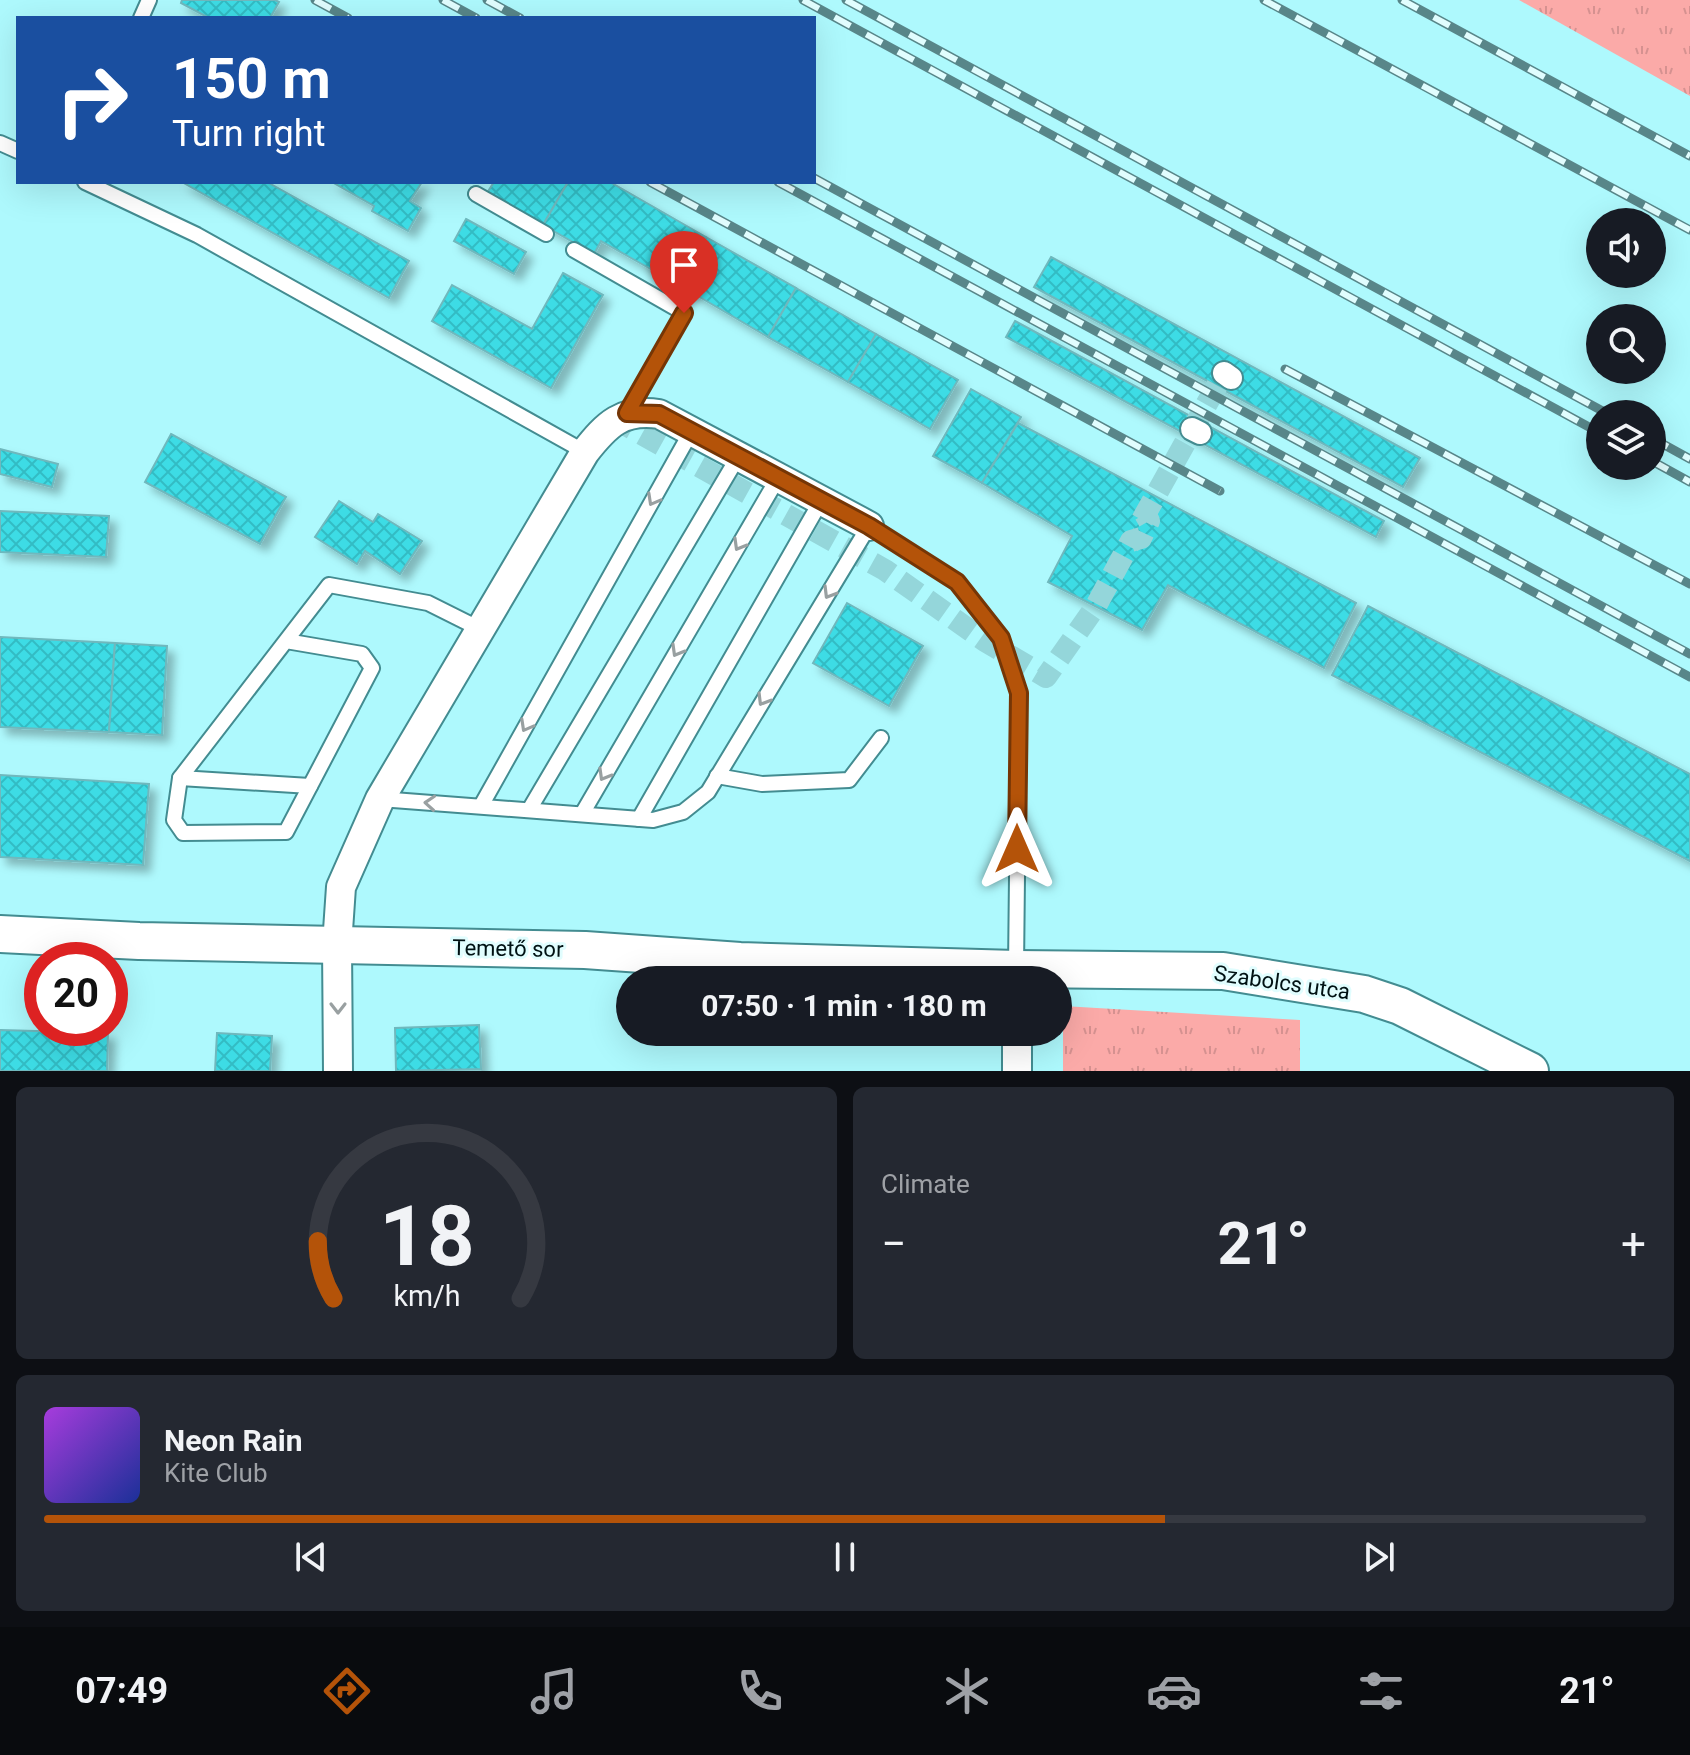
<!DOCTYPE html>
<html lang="en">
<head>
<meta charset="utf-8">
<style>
  :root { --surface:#171b24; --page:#242831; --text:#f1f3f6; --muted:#9ea1a6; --line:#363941; --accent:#b45309 }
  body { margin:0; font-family:Roboto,sans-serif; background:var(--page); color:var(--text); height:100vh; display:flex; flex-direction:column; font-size:30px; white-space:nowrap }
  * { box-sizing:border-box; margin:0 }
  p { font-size:26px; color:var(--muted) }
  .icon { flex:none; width:44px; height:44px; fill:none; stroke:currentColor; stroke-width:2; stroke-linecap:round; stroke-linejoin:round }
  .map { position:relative; height:1071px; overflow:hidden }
  .sheet { display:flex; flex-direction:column; gap:16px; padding:16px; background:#0d0f14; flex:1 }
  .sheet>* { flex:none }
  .guide { position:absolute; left:16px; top:16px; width:800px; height:168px; border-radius:0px; box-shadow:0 8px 32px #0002; background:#1a4fa0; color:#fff; overflow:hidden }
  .fabs { position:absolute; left:1586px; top:208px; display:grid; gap:16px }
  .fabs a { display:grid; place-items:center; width:80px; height:80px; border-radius:50%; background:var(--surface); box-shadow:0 8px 32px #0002; font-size:40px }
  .speed { position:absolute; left:24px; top:942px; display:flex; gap:16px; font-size:40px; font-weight:700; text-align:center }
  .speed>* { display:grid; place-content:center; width:104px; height:104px; border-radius:50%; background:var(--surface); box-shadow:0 8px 32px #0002; line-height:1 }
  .speed .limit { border:12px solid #d22; background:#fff; color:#111 }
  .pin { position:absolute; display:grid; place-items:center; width:68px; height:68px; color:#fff; margin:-82px -34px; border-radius:50% 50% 50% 0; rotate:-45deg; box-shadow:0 0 8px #0007 }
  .pin .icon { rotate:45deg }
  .me { position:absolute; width:88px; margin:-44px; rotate:0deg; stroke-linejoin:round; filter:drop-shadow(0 0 6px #0008) }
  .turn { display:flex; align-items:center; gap:28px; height:168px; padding:0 24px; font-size:36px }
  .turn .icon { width:104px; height:104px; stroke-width:2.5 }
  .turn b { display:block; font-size:56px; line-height:68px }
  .big { font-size:60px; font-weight:700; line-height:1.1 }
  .sheet .tile { flex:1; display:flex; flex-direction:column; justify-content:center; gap:12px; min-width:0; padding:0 28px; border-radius:12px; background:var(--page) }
  .sheet .dial { align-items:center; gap:0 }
  .dial svg { height:208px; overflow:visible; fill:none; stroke:var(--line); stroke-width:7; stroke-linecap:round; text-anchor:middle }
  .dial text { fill:var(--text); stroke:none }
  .song { display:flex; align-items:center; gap:24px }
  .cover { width:96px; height:96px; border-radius:12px; background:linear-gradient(135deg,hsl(280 70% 55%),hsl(230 70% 35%)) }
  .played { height:8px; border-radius:4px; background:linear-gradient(90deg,var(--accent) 70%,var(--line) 70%) }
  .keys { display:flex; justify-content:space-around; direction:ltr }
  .heat { display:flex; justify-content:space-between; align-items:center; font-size:44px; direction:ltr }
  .sheet .tiles { flex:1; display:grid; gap:16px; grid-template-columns:1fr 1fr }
  .tile:last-child { grid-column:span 2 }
  .trip { position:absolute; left:616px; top:966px; width:456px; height:80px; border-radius:40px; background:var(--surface); box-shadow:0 8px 32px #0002; font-weight:700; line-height:80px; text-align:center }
  .dock { display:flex; height:128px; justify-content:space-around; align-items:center; background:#090b0e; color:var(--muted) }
  .dock .icon { width:56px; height:56px }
  .dock .selected { color:var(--accent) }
  .dock b { font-size:36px; color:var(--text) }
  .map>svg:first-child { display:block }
</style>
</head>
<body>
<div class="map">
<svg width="1690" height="1071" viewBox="0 0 1690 1071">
  <defs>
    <pattern id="grass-tufts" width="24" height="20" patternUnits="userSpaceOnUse" patternTransform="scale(2)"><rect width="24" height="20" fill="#fbaaa8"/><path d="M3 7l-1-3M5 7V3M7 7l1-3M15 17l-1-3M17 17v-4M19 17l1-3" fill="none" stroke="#d59190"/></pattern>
    <pattern id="building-cross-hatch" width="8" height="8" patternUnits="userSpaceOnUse" patternTransform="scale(2)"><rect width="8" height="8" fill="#3cdce5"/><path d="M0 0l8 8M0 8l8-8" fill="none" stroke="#33bcc4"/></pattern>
    <filter id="shadow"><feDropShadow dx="7" dy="7" stdDeviation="4" flood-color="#0004"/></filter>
  </defs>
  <rect width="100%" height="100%" fill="#aef9fd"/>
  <!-- grass -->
  <g fill="url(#grass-tufts)">
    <path d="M1519 0H1690V96Z"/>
    <path d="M1063 1006 1300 1020V1071H1063Z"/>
  </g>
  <!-- building -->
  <g fill="url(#building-cross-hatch)" stroke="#6fb8bd" stroke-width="2" filter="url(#shadow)">
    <path d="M182 0H275L279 2 270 18H209L181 3Z"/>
    <path d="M182 182H267L409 261 389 298Z"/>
    <path d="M332 182H422L410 201 421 208 408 231 372 211 374 206Z"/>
    <path d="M494 182H568L543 225 487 193Z"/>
    <path d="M568 182H610L706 237 679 285 601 241 594 254 543 225Z"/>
    <path d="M466 219 526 252 514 274 454 241Z"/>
    <path d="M706 237 796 288 768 337 679 285Z"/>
    <path d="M1051 257 1420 458 1403 487 1034 287Z"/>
    <path d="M563 273 603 295 551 388 432 321 452 285 532 329Z"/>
    <path d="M796 288 876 334 848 382 768 337Z"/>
    <path d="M1015 321 1384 521 1376 537 1006 337Z"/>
    <path d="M876 334 958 380 930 429 848 382Z"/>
    <path d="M971 389 1021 417 982 483 933 456Z"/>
    <path d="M1018 423 1356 603 1324 668 1168 585 1142 630 1048 582 1072 536 982 483Z"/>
    <path d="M171 434 286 497 260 544 145 482Z"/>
    <path d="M0 449 58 464 52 487 0 474Z"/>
    <path d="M339 501 373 522 378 514 422 541 400 574 365 551 357 564 315 537Z"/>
    <path d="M0 511 109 516 106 557 0 552Z"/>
    <path d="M847 603 923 646 889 706 813 663Z"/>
    <path d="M1368 606 1690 774V861L1332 675Z"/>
    <path d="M0 637 115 643 109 732 0 727Z"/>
    <path d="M115 643 167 646 162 735 109 732Z"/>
    <path d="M0 775 149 784 143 865 0 857Z"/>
    <path d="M479 1025 481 1069 396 1071 395 1028Z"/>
    <path d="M0 1030 108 1033 107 1071H0Z"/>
    <path d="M217 1033 272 1036 270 1071H215Z"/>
  </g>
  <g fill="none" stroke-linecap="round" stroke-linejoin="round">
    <!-- pedestrian-tunnel -->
    <g stroke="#94d6da" stroke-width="22" stroke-dasharray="22 11" stroke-linecap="butt">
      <path d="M613 418 885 570 985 641 1046 677 1096 606 1131 541 1141 538 1149 521 1145 514"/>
      <path d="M1142 520 1224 373"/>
    </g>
    <!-- service casing -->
    <g stroke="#438c91" stroke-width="18">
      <g id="service">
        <path d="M141 18 149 0"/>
        <path d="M0 143 18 151"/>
        <path d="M85 182 197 235 585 452"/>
        <path d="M476 194 546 234"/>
        <path d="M574 250 684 313 627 413"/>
        <path d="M286 641 362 654 372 668 286 832 183 833 174 820 180 778 329 585 428 603 480 629"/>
        <path d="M717 776 762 784 849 780 881 738"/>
        <path d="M180 778 310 786"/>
        <path d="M380 799 653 820 683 812 708 792 869 526 957 582 1001 638 1019 693 1016 968"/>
        <path d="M481 806 691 432"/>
        <path d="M529 810 738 457"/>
        <path d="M582 814 778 478"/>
        <path d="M639 819 821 501"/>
      </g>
    </g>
    <!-- pedestrian casing -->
    <g stroke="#438c91" stroke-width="26">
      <g id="pedestrian">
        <path d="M1224 373 1231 378"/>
        <path d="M1192 429 1200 433"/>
      </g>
    </g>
    <!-- minor casing -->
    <g stroke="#438c91" stroke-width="32">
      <g id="minor">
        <path d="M1017 1032V1071"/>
        <path d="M338 1071 337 945 341 887 380 799 585 452C607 424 622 409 659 414L869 526"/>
      </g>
    </g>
    <!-- tertiary casing -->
    <g stroke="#438c91" stroke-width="40">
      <path id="tertiary" d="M0 934 139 941 585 950 740 961 1016 969 1223 971 1364 994 1400 1006 1530 1071"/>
    </g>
    <!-- service -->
    <use href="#service" stroke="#fff" stroke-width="14"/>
    <!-- pedestrian -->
    <use href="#pedestrian" stroke="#fff" stroke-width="22"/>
    <!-- minor -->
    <use href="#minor" stroke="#fff" stroke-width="28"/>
    <!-- tertiary -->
    <use href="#tertiary" stroke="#fff" stroke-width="36"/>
    <!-- rail casing -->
    <g stroke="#588689" stroke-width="9">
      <g id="rail">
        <path d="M315 0 348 18"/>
        <path d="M443 0 476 18"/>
        <path d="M487 0 520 18"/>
        <path d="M803 0 1600 433"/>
        <path d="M846 0 1608 414"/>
        <path d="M1264 0 1690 230"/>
        <path d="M1402 0 1690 156"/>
        <path d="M814 178 1690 654"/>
        <path d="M650 182 1220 491"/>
        <path d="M778 182 1690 677"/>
        <path d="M1285 369 1690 584"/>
        <path d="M1652 438 1690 459"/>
        <path d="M1652 461 1690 482"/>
      </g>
    </g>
    <!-- rail -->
    <use href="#rail" stroke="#e1fdfe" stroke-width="6" stroke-dasharray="18" stroke-linecap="butt"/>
  </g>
  <!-- one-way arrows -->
  <defs><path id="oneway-chevron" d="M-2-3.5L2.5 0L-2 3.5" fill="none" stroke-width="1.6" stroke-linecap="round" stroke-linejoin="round" transform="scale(2)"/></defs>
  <g stroke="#99a0a1">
    <use href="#oneway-chevron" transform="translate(653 500) rotate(119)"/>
    <use href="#oneway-chevron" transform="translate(739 545) rotate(120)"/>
    <use href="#oneway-chevron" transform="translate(829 593) rotate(121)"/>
    <use href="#oneway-chevron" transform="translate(677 651) rotate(120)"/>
    <use href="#oneway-chevron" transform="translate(763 700) rotate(121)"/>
    <use href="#oneway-chevron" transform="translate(526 726) rotate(119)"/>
    <use href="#oneway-chevron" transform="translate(604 775) rotate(120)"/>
    <use href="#oneway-chevron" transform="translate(430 803) rotate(-176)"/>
    <use href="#oneway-chevron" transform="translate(338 1008) rotate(90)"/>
  </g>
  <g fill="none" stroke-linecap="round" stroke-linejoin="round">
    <!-- route casing -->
    <g stroke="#753606" stroke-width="20">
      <path id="route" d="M684 313 627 413 659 414 869 526 957 582 1001 638 1019 693 1017 849"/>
    </g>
    <!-- route -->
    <use href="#route" stroke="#b45309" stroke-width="14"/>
  </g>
  <g text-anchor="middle" stroke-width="6" stroke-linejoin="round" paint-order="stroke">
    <!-- street labels -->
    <g font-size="22" fill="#001113" stroke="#e1fdfe">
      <text transform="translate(508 948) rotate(1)" y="8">Temető sor</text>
      <text transform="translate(1282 982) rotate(8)" y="8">Szabolcs utca</text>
    </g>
  </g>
</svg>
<div class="fabs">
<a><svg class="icon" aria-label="sound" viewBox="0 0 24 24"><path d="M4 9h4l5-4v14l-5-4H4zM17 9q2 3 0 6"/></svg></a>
<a><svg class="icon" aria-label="search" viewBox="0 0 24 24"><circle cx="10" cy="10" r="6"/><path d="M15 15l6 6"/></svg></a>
<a><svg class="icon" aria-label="layers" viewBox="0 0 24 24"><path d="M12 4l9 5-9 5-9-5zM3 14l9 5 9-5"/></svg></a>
</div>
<div class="speed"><div class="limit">20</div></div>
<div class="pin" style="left:684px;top:313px;background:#d93025"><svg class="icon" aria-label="arrive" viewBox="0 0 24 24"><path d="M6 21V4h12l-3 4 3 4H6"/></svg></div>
<svg class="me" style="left:1017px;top:849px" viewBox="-20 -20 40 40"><path d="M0-17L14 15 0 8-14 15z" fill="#b45309" stroke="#fff" stroke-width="4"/></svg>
<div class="trip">07:50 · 1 min · 180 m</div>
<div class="guide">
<div class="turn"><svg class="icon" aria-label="right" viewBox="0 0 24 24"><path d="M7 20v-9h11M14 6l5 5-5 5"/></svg><div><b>150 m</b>Turn right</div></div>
</div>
</div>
<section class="sheet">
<div class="tiles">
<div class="tile dial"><svg viewBox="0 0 100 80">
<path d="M14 69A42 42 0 1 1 86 69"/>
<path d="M14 69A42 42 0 0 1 8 47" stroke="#b45309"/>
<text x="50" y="56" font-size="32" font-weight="700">18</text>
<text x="50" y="72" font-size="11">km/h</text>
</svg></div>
<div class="tile"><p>Climate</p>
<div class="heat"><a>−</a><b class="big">21°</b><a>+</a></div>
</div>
<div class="tile">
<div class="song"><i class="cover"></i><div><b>Neon Rain</b><p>Kite Club</p></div></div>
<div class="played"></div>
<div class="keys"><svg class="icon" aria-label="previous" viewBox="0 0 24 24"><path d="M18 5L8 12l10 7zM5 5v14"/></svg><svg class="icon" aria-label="pause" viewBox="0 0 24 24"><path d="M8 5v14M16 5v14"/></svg><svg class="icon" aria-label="next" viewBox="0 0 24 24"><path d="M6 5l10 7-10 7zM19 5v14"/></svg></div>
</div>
</div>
</section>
<nav class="dock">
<b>07:49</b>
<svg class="icon selected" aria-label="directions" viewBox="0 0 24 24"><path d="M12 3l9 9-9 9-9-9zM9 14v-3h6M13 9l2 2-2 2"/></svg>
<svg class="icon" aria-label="music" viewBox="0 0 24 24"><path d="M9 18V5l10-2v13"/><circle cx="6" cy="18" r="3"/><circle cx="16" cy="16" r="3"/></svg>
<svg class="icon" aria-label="phone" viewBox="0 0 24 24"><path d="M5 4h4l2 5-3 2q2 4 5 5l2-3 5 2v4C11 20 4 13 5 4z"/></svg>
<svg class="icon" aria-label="climate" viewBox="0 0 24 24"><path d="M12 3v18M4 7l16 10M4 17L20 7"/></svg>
<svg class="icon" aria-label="car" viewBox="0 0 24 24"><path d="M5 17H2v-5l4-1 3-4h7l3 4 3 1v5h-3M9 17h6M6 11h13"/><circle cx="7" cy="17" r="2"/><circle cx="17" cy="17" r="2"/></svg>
<svg class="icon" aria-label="filters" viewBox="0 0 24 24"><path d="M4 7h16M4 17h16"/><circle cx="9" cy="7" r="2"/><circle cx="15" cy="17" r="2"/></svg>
<b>21°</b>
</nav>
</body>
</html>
